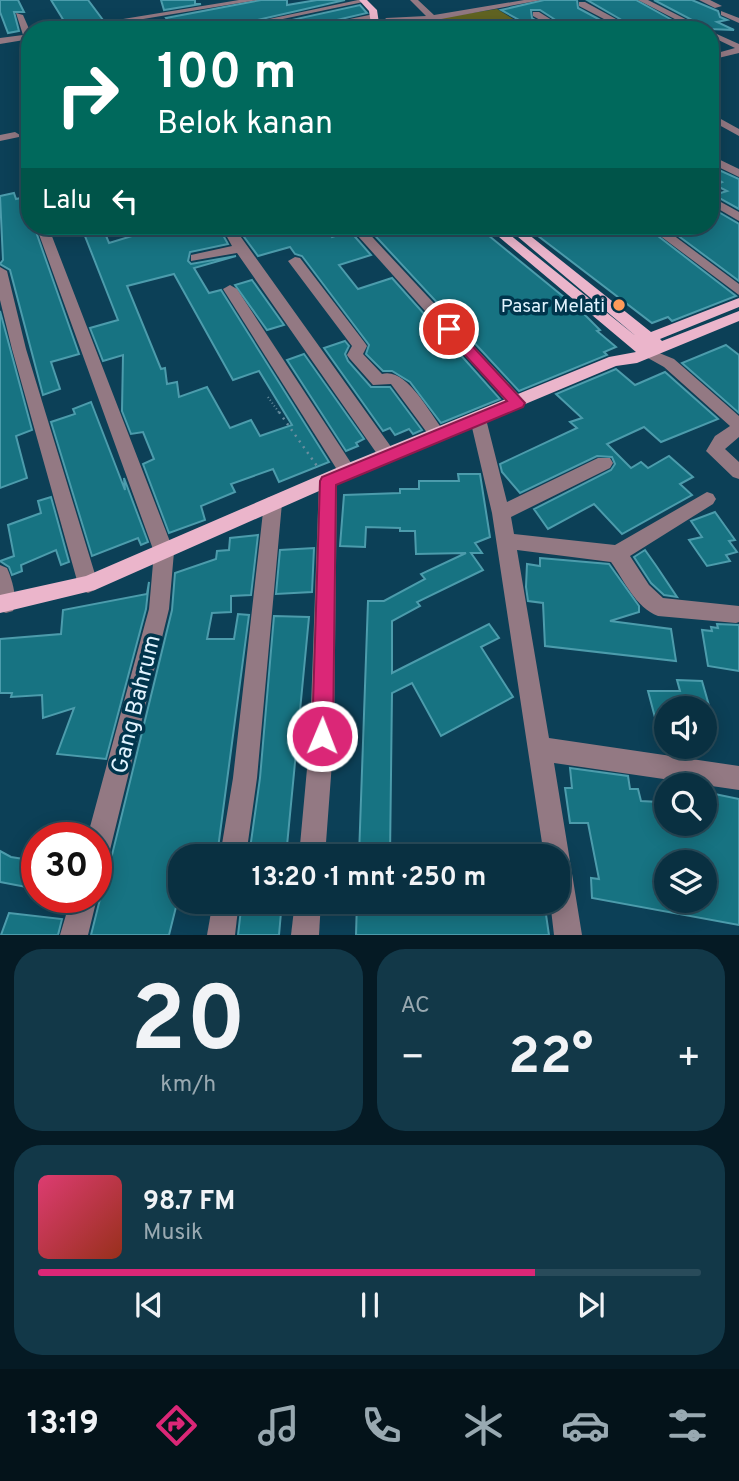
<!DOCTYPE html>
<html lang="id">
<head>
<meta charset="utf-8">
<style>
  :root { --surface:#093041; --page:#123848; --text:#f1f3f6; --muted:#99a9b1; --line:#294b5a; --accent:#db2777 }
  body { margin:0; font-family:Overpass,sans-serif; background:var(--page); color:var(--text); height:100vh; display:flex; flex-direction:column; font-size:26px; white-space:nowrap }
  * { box-sizing:border-box; margin:0 }
  p { font-size:23px; color:var(--muted) }
  .icon { flex:none; width:38px; height:38px; fill:none; stroke:currentColor; stroke-width:2; stroke-linecap:round; stroke-linejoin:round }
  .map { position:relative; height:935px; overflow:hidden }
  .sheet { display:flex; flex-direction:column; gap:14px; padding:14px; background:#051a24; flex:1 }
  .sheet>* { flex:none }
  .hud { position:absolute; left:21px; top:21px; width:698px; height:214px; border-radius:28px; box-shadow:0 4px 18px #0003,0 0 0 2px var(--line); background:#00695c; color:#fff; overflow:hidden }
  .tools { position:absolute; left:654px; top:696px; display:grid; gap:14px }
  .tools a { display:grid; place-items:center; width:63px; height:63px; border-radius:50%; background:var(--surface); box-shadow:0 4px 18px #0003,0 0 0 2px var(--line); font-size:35px }
  .speed { position:absolute; left:21px; top:822px; display:flex; gap:14px; font-size:35px; font-weight:700; text-align:center }
  .speed>* { display:grid; place-content:center; width:91px; height:91px; border-radius:50%; background:var(--surface); box-shadow:0 4px 18px #0003,0 0 0 2px var(--line); line-height:1 }
  .speed .limit { border:10px solid #d22; background:#fff; color:#111 }
  .pin { position:absolute; display:grid; place-items:center; width:60px; height:60px; color:#fff; margin:-30px; border:4px solid #fff; border-radius:50%; box-shadow:0 2px 7px #0007 }
  .me { position:absolute; width:77px; margin:-38px; rotate:1deg; stroke-linejoin:round; filter:drop-shadow(0 0 5px #0008) }
  .turn { display:flex; align-items:center; gap:24px; height:147px; padding:0 21px; font-size:32px }
  .turn .icon { width:91px; height:91px; stroke-width:2.5 }
  .turn b { display:block; font-size:49px; line-height:60px }
  .then { display:flex; align-items:center; height:66px; padding:0 21px; background:#0003; gap:14px; font-size:26px }
  .big { font-size:52px; font-weight:700; line-height:1.1 }
  .sheet .tile { flex:1; display:flex; flex-direction:column; justify-content:center; gap:10px; min-width:0; padding:0 24px; border-radius:28px; background:var(--page) }
  .sheet .dial { align-items:center; gap:0 }
  .dial b { font-size:91px; line-height:1 }
  .song { display:flex; align-items:center; gap:21px }
  .cover { width:84px; height:84px; border-radius:10px; background:linear-gradient(135deg,hsl(340 70% 55%),hsl(10 70% 35%)) }
  .played { height:7px; border-radius:4px; background:linear-gradient(90deg,var(--accent) 75%,var(--line) 75%) }
  .keys { display:flex; justify-content:space-around; direction:ltr }
  .heat { display:flex; justify-content:space-between; align-items:center; font-size:38px; direction:ltr }
  .sheet .tiles { flex:1; display:grid; gap:14px; grid-template-columns:1fr 1fr }
  .tile:last-child { grid-column:span 2 }
  .trip { position:absolute; left:168px; top:844px; width:402px; height:70px; border-radius:28px; background:var(--surface); box-shadow:0 4px 18px #0003,0 0 0 2px var(--line); font-weight:700; line-height:70px; text-align:center }
  .menu { display:flex; height:112px; justify-content:space-around; align-items:center; background:#04131a; color:var(--muted) }
  .menu .icon { width:49px; height:49px }
  .menu .on { color:var(--accent) }
  .menu b { font-size:32px; color:var(--text) }
  .map>svg:first-child { display:block }
</style>
</head>
<body>
<div class="map">
<svg width="739" height="935" viewBox="0 0 739 935">
  <rect width="100%" height="100%" fill="#0c4057"/>
  <!-- green -->
  <path fill="#616422" d="M497 9 531 30H433V19Z"/>
  <!-- building -->
  <g fill="#177382" stroke="#4c9cac" stroke-width="2" fill-rule="evenodd">
    <path d="M0 0H18L24 12H14L19 31 8 33 0 12Z"/>
    <path d="M51 0H88L103 20 64 21Z"/>
    <path d="M161 0H195V4H201L164 10Z"/>
    <path d="M261 0H287V5L317 0H345L253 21 260 27 360 5 367 13 294 30H218V21L172 26 166 18Z"/>
    <path d="M544 0H577L578 8 619 30H571L540 10H531L532 18 552 30H542L541 24 530 26 501 10Z"/>
    <path d="M587 0H636L690 30H639Z"/>
    <path d="M654 0H692L718 11 720 17 727 20 717 22 734 30 709 29Z"/>
    <path d="M710 166 739 179V209L714 195 727 191 715 185 722 182 710 175Z"/>
    <path d="M14 193 16 199 30 196V226H34L79 354 51 362 60 389 43 395 10 270 0 264 3 260 0 196Z"/>
    <path d="M710 207 739 224V281L665 226H710Z"/>
    <path d="M81 226H102L109 243 152 230 150 226H218L228 244 190 252 188 261 191 264 236 256 194 268 209 293 221 290 329 462 279 482 273 469 231 484 235 492 201 506 205 520 169 533 143 464 154 459 143 432 131 434 122 411 123 355 103 361 90 328 118 320ZM174 274 233 380 259 371 292 425 260 436 251 420 230 428 207 387 179 397 177 382 167 384 165 368 161 369 127 286Z"/>
    <path d="M236 226H324L332 237 350 231 371 255 339 265 358 289 392 278 500 399 441 423 410 382 392 371H383L366 354 369 345 302 256 295 254 290 247 258 256Z"/>
    <path d="M477 226 581 311 600 330 597 331 616 347 604 352 607 355 519 391 367 227Z"/>
    <path d="M525 226H645L736 296 672 321 668 317 652 323Z"/>
    <path d="M252 280 284 325 267 330 235 285Z"/>
    <path d="M0 311 32 430 16 436 27 478 0 488Z"/>
    <path d="M345 341 349 346 345 354 348 361 371 387H390L422 430 413 434 409 429 395 435 390 428 383 431 324 348Z"/>
    <path d="M726 345 739 355V413L682 363Z"/>
    <path d="M304 354 364 439 356 443 358 446 346 451 287 360Z"/>
    <path d="M616 369 635 385 665 372 718 419 661 442 644 427 607 444 631 468 641 462 648 468 669 456 693 477 680 484 692 495 622 534 594 504 548 529 534 509 611 470 615 464 612 457 597 456 520 493 502 472 500 464 577 428 570 422 582 418 556 394Z"/>
    <path d="M91 402 125 490 124 478 148 542 141 545 138 538 92 556 51 422 75 414 73 409Z"/>
    <path d="M458 474H480L490 537 475 543 482 553H471L483 570 417 602 420 606 392 621V673L489 624 499 638 481 647 513 697 441 736 412 683 392 693 390 856H359L368 601H384L425 579 421 574 466 553 416 554 415 531H400V528L366 527 365 547 340 546 344 495 400 493V489H419V481H459Z"/>
    <path d="M51 497 69 562 61 565 56 550 21 565 22 571 12 575 9 567 0 561 14 556 8 525 41 513 38 501Z"/>
    <path d="M715 512 735 540 729 541 737 552 726 555 730 561 707 566 689 540 702 537 691 521Z"/>
    <path d="M258 535 251 595 231 596V612L212 613 207 639H234L238 614 249 615 217 856H180V891L169 935H91L100 899 96 893V873L107 864 112 855 172 610 175 573 216 559 217 551 229 550 230 538Z"/>
    <path d="M314 548 312 592 276 594 280 550Z"/>
    <path d="M645 550 657 567 677 597 664 595 651 583 634 557Z"/>
    <path d="M540 558 609 564 639 606V612L610 621 671 629 676 661 545 646 543 603 528 601 526 587 527 564 540 566Z"/>
    <path d="M149 582 146 609 106 759 57 754 74 708 43 718 42 695 11 697 12 693H0V639L61 634 63 610 147 594Z"/>
    <path d="M274 616 309 617 286 856H249L260 778Z"/>
    <path d="M717 624 739 625V671L708 666 702 630 712 631 711 627 718 628Z"/>
    <path d="M677 680 702 681 710 709H667V744H662L648 691H680Z"/>
    <path d="M570 768 628 776 630 789H638L641 801 659 802 664 824H705V792L739 799V925L592 898 591 878 599 879 588 823H570L565 788H572ZM667 863H705V901H667Z"/>
    <path d="M0 851 11 857 37 861V889L0 882Z"/>
    <path d="M242 901H282L279 935H238Z"/>
    <path d="M357 901H544L549 935H356Z"/>
    <path d="M9 913 62 919 58 935H1Z"/>
  </g>
  <g fill="none" stroke-linecap="round" stroke-linejoin="round">
    <!-- path-far1 -->
    <path stroke="#688e9f" stroke-width="2" stroke-dasharray="1 2.5" stroke-linecap="butt" d="M268 397 280 414"/>
    <!-- path -->
    <path stroke="#688e9f" stroke-width="2.5" stroke-dasharray="2 5" stroke-linecap="butt" d="M279 412 317 466"/>
    <!-- minor -->
    <g fill="#937983" fill-rule="evenodd">
      <path d="M239 0H258L77 30H56Z"/>
      <path d="M358 0 368 1 259 24 255 22Z"/>
      <path d="M410 0H418L434 15 524 0H541L436 20 432 25 428 21 383 22 386 18 426 16Z"/>
      <path d="M638 0H648L707 30H696Z"/>
      <path d="M699 0H710L722 6 715 8Z"/>
      <path d="M579 2H585L636 30H625L579 6Z"/>
      <path d="M721 11 739 18V23L721 15Z"/>
      <path d="M533 12H539L568 30H558L533 16Z"/>
      <path d="M16 13 23 15 30 31V39L0 44V38L23 35Z"/>
      <path d="M374 14 377 18 314 30H296Z"/>
      <path d="M710 31 739 44V53L710 60V55L735 48 710 36Z"/>
      <path d="M710 113 739 129V136L710 120Z"/>
      <path d="M15 132 20 135 19 137 0 141V135Z"/>
      <path d="M710 155 739 169V177L710 163Z"/>
      <path d="M710 196 739 212V221L710 204Z"/>
      <path d="M36 226H48L174 552 169 609 109 854 105 863 96 867V838H87L149 609 154 552Z"/>
      <path d="M221 226H233L394 451 397 456 394 461H382L237 253 191 261V255L232 246Z"/>
      <path d="M349 226H362L523 399 525 403 523 407H511Z"/>
      <path d="M647 226H661L739 284V295Z"/>
      <path d="M295 257 300 258 365 343 367 346 363 354 382 374C406 367 429 412 443 430L445 434 443 438H431L391 384 373 385 350 359 347 355 352 346 288 261Z"/>
      <path d="M0 267 7 271 26 349 98 584 95 590 88 593 81 590 78 584 12 349 0 300Z"/>
      <path d="M230 285 237 289 353 466 356 471 353 476H341L223 289Z"/>
      <path d="M647 348 674 359 739 416V437L725 449 739 462V479L733 477 706 451 715 436 730 426 664 367 639 353 642 349Z"/>
      <path d="M478 413 486 419 507 502 598 458H610L613 463 610 468 511 517 514 534 615 545 707 492 713 494 716 499 713 504 630 556 649 585 663 598 739 606V622L736 623 658 616C636 608 624 580 611 562L517 550 549 738 739 766V790L554 763 582 935H554L550 901H558V856H544L492 513 470 419Z"/>
      <path d="M328 474 334 476 337 481 334 736 325 856H299L310 736 319 481 322 476Z"/>
      <path d="M273 496 279 498 282 503 257 778 246 856H220L233 778 264 503 267 498Z"/>
      <path d="M0 565 7 568C12 579 18 599 13 611L6 613 0 611Z"/>
      <path d="M96 895 97 898 88 935H60L71 898H96Z"/>
      <path d="M213 901H239L235 935H207Z"/>
      <path d="M295 901H321L319 935H291Z"/>
    </g>
    <!-- major -->
    <g fill="#ebb5cb" fill-rule="evenodd">
      <path d="M359 0H367L377 10 380 30H372L369 11Z"/>
      <path d="M486 226H499L637 337 505 226H518L651 332 739 298V307L660 339 662 341 739 311V321L637 363 616 366 353 476 95 590 0 613V595L86 576 341 466 609 357 636 352Z"/>
    </g>
  </g>
  <!-- route -->
  <path fill="#db2777" stroke="#8e194d" stroke-width="2" d="M449 325 454 326 525 403 523 407 336 485 333 736 330 744 322 747 315 744 312 736 320 481 322 477 507 401 444 332 442 329Z"/>
  <!-- markers -->
  <circle fill="#ff9b5a" stroke="#00354c" stroke-width="2.5" cx="619" cy="305" r="7"/>
  <g text-anchor="middle" stroke-width="7" stroke-linejoin="round" paint-order="stroke">
    <!-- poi labels -->
    <g font-size="19" fill="#e1f3fe" stroke="#00354c" text-anchor="end">
      <text x="605" y="312">Pasar Melati</text>
    </g>
    <!-- near-street labels -->
    <g font-size="23" fill="#e1f3fe" stroke="#00354c">
      <text transform="translate(135 704) rotate(-76)" y="8">Gang Bahrum</text>
    </g>
  </g>
</svg>
<div class="tools">
<a><svg class="icon" aria-label="sound" viewBox="0 0 24 24"><path d="M4 9h4l5-4v14l-5-4H4zM17 9q2 3 0 6"/></svg></a>
<a><svg class="icon" aria-label="search" viewBox="0 0 24 24"><circle cx="10" cy="10" r="6"/><path d="M15 15l6 6"/></svg></a>
<a><svg class="icon" aria-label="layers" viewBox="0 0 24 24"><path d="M12 4l9 5-9 5-9-5zM3 14l9 5 9-5"/></svg></a>
</div>
<div class="speed"><div class="limit">30</div></div>
<div class="pin" style="left:449px;top:329px;background:#d93025"><svg class="icon" aria-label="arrive" viewBox="0 0 24 24"><path d="M6 21V4h12l-3 4 3 4H6"/></svg></div>
<svg class="me" style="left:322px;top:736px" viewBox="-20 -20 40 40"><circle r="17" fill="#db2777" stroke="#fff" stroke-width="3"/><path d="M0-11L8 9 0 5-8 9z" fill="#fff"/></svg>
<div class="trip">13:20 · 1 mnt · 250 m</div>
<div class="hud">
<div class="turn"><svg class="icon" aria-label="right" viewBox="0 0 24 24"><path d="M7 20v-9h11M14 6l5 5-5 5"/></svg><div><b>100 m</b>Belok kanan</div></div>
<div class="then">Lalu<svg class="icon" aria-label="left" viewBox="0 0 24 24"><path d="M17 20v-9H6M10 6l-5 5 5 5"/></svg></div>
</div>
</div>
<section class="sheet">
<div class="tiles">
<div class="tile dial"><b>20</b><p>km/h</p></div>
<div class="tile"><p>AC</p>
<div class="heat"><a>−</a><b class="big">22°</b><a>+</a></div>
</div>
<div class="tile">
<div class="song"><i class="cover"></i><div><b>98.7 FM</b><p>Musik</p></div></div>
<div class="played"></div>
<div class="keys"><svg class="icon" aria-label="previous" viewBox="0 0 24 24"><path d="M18 5L8 12l10 7zM5 5v14"/></svg><svg class="icon" aria-label="pause" viewBox="0 0 24 24"><path d="M8 5v14M16 5v14"/></svg><svg class="icon" aria-label="next" viewBox="0 0 24 24"><path d="M6 5l10 7-10 7zM19 5v14"/></svg></div>
</div>
</div>
</section>
<nav class="menu">
<b>13:19</b>
<svg class="icon on" aria-label="directions" viewBox="0 0 24 24"><path d="M12 3l9 9-9 9-9-9zM9 14v-3h6M13 9l2 2-2 2"/></svg>
<svg class="icon" aria-label="music" viewBox="0 0 24 24"><path d="M9 18V5l10-2v13"/><circle cx="6" cy="18" r="3"/><circle cx="16" cy="16" r="3"/></svg>
<svg class="icon" aria-label="phone" viewBox="0 0 24 24"><path d="M5 4h4l2 5-3 2q2 4 5 5l2-3 5 2v4C11 20 4 13 5 4z"/></svg>
<svg class="icon" aria-label="climate" viewBox="0 0 24 24"><path d="M12 3v18M4 7l16 10M4 17L20 7"/></svg>
<svg class="icon" aria-label="car" viewBox="0 0 24 24"><path d="M5 17H2v-5l4-1 3-4h7l3 4 3 1v5h-3M9 17h6M6 11h13"/><circle cx="7" cy="17" r="2"/><circle cx="17" cy="17" r="2"/></svg>
<svg class="icon" aria-label="filters" viewBox="0 0 24 24"><path d="M4 7h16M4 17h16"/><circle cx="9" cy="7" r="2"/><circle cx="15" cy="17" r="2"/></svg>
</nav>
</body>
</html>
